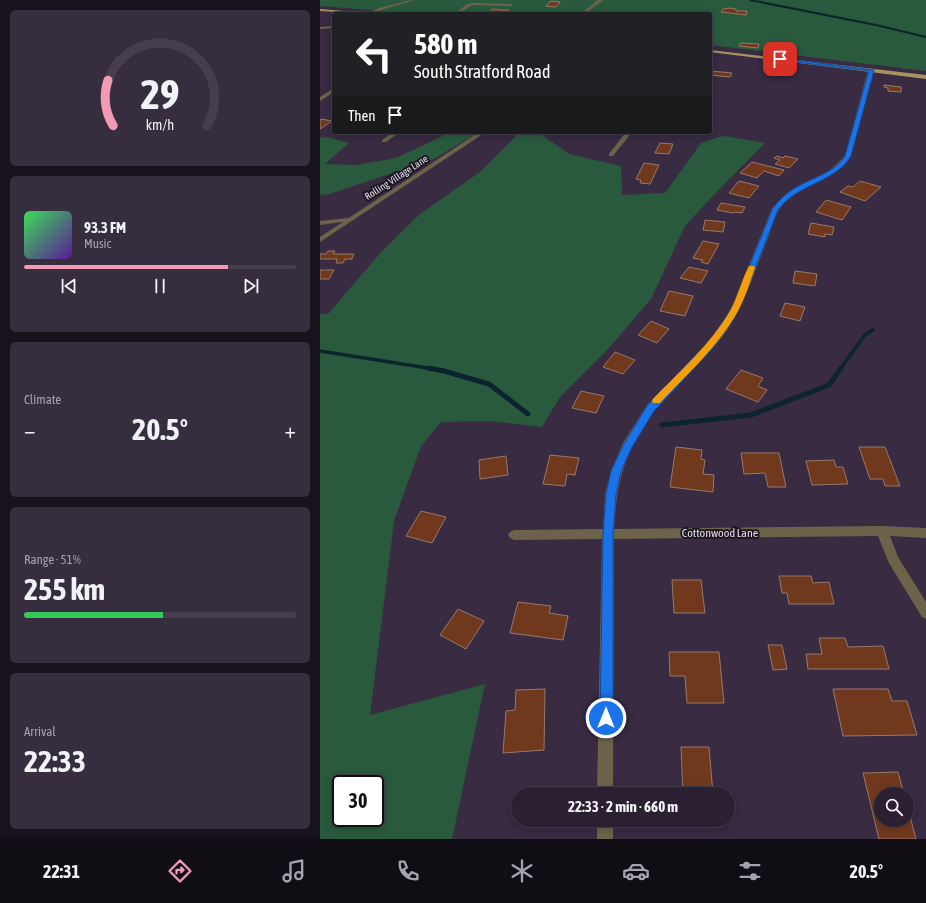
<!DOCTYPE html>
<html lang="en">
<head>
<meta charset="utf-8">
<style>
  :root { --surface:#2a2032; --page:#362d3e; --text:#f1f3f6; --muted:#a5a3ac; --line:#463e4d; --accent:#f09ab5 }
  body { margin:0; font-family:"Asap Condensed",sans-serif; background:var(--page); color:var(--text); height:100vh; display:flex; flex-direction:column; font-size:15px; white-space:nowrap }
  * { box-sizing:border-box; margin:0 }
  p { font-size:13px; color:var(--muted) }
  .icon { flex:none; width:22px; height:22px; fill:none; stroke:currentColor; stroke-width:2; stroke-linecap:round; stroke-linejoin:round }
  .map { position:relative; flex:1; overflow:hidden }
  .panel { display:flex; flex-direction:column; gap:10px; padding:10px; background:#17121c; width:320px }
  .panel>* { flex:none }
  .guide { position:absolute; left:12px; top:12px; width:380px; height:122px; border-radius:4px; box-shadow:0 2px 10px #0003,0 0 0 1px var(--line); background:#202124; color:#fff; overflow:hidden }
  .buttons { position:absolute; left:554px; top:787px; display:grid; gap:8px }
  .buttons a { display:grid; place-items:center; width:40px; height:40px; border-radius:50%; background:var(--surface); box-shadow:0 2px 10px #0003,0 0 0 1px var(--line); font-size:20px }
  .speed { position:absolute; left:12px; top:775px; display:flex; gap:8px; font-size:20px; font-weight:700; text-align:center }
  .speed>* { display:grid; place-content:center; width:52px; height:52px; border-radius:50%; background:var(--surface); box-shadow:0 2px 10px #0003,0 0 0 1px var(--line); line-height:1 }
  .speed .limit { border:2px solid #111; border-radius:6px; background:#fff; color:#111 }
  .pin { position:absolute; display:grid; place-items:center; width:34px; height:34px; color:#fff; margin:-17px; border-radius:8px; box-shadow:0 2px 6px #0006 }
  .me { position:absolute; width:44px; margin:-22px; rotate:0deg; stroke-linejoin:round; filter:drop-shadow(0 0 3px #0008) }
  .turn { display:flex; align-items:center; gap:14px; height:84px; padding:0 16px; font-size:18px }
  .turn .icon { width:52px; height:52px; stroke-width:2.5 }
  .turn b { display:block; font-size:28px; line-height:34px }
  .then { display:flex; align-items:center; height:38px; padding:0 16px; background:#0003; gap:8px; font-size:15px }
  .big { font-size:30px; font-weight:700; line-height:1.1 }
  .panel .widget { flex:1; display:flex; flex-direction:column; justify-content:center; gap:6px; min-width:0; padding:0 14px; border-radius:6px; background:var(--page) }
  .panel .dial { align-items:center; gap:0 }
  .dial svg { height:104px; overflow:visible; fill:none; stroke:var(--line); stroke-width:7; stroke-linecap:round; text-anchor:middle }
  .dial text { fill:var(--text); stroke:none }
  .song { display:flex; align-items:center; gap:12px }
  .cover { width:48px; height:48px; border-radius:6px; background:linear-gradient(135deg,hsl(130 70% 55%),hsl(270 70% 35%)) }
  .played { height:4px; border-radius:2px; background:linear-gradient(90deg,var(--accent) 75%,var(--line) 75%) }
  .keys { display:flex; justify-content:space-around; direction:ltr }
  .heat { display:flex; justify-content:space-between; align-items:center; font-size:22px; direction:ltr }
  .charge { height:6px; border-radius:3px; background:linear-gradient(90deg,#34c759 51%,var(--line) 0) }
  .trip { position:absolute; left:191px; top:787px; width:224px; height:40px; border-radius:20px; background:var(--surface); box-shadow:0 2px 10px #0003,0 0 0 1px var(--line); font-weight:700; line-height:40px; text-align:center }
  .dock { display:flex; height:64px; justify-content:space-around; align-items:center; background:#110d14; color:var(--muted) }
  .dock .icon { width:28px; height:28px }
  .dock .selected { color:var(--accent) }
  .dock b { font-size:18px; color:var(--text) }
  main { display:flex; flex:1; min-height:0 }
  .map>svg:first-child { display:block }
</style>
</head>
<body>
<main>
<section class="panel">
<div class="widget dial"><svg viewBox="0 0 100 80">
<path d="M14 69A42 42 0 1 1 86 69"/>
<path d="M14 69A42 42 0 0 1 10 34" stroke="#f09ab5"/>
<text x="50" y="56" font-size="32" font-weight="700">29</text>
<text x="50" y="72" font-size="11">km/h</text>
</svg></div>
<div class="widget">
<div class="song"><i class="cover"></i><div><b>93.3 FM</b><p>Music</p></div></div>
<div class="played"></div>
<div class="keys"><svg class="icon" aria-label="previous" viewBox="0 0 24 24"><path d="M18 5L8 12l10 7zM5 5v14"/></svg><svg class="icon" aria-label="pause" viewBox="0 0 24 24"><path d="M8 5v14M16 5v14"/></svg><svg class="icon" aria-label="next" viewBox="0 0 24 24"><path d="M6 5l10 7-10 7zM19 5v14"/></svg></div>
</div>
<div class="widget"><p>Climate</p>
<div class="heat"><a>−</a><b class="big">20.5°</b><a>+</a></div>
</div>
<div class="widget"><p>Range · 51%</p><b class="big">255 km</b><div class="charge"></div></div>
<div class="widget"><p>Arrival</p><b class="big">22:33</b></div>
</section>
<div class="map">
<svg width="606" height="839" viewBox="0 0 606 839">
  <rect width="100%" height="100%" fill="#382b42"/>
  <!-- green -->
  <g fill="#295a3d" fill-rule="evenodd">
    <path d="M0 0H606V71L390 45V14H99L0 6Z"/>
    <path d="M131 132H159L112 160 9 194 0 195V138L6 137 29 143 5 164 36 165 76 158Z"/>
    <path d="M200 132H224L222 135 249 154 301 166 302 195 345 193 381 143 402 136 445 143 389 200 365 226 331 299 288 349 240 397 222 427 172 421 121 422 101 446 74 521 50 715 165 684 132 839H0V314H8L62 251 100 214 160 172ZM21 784H55V818H21Z"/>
  </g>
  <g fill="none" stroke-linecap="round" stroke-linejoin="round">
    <!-- stream-far2 -->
    <path stroke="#0c242d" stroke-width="2" d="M430 0 556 25 606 37"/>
    <!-- stream-far1 -->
    <g stroke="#0c242d" stroke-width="3.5">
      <path d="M0 351 114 369"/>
      <path d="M520 369 545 335 553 330"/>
    </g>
    <!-- stream -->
    <g stroke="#0c242d" stroke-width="5">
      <path d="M108 368 124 371 169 384 208 414"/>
      <path d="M342 425 431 415 509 385 521 368"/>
    </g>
  </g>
  <!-- building -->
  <g fill="#70391e" stroke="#97796b">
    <path d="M231 1 240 2 236 7 226 6Z"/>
    <path d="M410 8 416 9V11H427L426 15 401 12 403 9Z"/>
    <path d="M172 9 181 10H189L186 14H172L173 13H169Z"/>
    <path d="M421 43 439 44 438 48 419 46Z"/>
    <path d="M455 46 469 47 466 52 448 50 450 47H455Z"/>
    <path d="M391 71 412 73 410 77 390 75Z"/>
    <path d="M564 85 581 87V92L568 91V88L564 87Z"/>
    <path d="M0 120 1 119 12 121 0 129Z"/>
    <path d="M340 143 353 144 349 154 335 153Z"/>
    <path d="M457 156 463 158 465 156 478 159 469 168 455 164 460 160 454 158Z"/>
    <path d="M432 162 464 170 459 176 444 171 437 178 420 173Z"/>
    <path d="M324 163 339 165 330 184 320 183 321 180 316 179Z"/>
    <path d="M419 181 439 186 429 198 409 193Z"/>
    <path d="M540 181 561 187 545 201 520 192 528 186 533 187Z"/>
    <path d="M506 200 531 207 522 220 496 212Z"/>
    <path d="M401 203 425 207 422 213 414 212 413 213 397 210Z"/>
    <path d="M385 220 405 222 403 232 383 230Z"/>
    <path d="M491 223 514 227 512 235 505 234V237L488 234Z"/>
    <path d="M383 241 399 244 388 264 381 262 383 260 373 258Z"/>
    <path d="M8 251H15L13 254H34L32 259H25L23 263H16L17 259H0V254H6Z"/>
    <path d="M369 267 388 271 381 283 360 278Z"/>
    <path d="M0 270H14L9 279H0Z"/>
    <path d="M475 271 497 274 495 286 473 283Z"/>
    <path d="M349 291 373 296 365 316 340 311Z"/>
    <path d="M465 303 485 307 480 321 460 316Z"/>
    <path d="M331 321 349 329 337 343 318 335Z"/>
    <path d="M295 352 315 360 303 374 283 367Z"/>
    <path d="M421 370 443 378 438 386 447 390 438 402 406 389Z"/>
    <path d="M261 391 284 396 276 413 252 408Z"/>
    <path d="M356 447 382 450 381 459 385 460 383 474 394 475 393 492 350 487Z"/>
    <path d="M539 447H565L580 486H565L563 479H550Z"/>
    <path d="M421 453H459L466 487H448L445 473 424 474Z"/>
    <path d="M230 455 259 458 255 475 247 474 245 486 223 484Z"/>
    <path d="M186 456 188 475 160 479 159 460Z"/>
    <path d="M514 460 516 467H523L528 484 492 485 486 461Z"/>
    <path d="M101 511 126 517 112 543 86 536Z"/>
    <path d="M459 576H491L493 583 509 582 514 604H469L467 593H462Z"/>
    <path d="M352 580H381L385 613H354Z"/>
    <path d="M198 602 231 606 229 613 248 616 243 640 190 633Z"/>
    <path d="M138 609 164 621 146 649 120 635Z"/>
    <path d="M499 638H525L528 647 563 646 569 669H488L486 654H502Z"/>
    <path d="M448 645H462L467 669 453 670Z"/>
    <path d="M349 652H399L404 703H367L365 676H350Z"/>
    <path d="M225 689 224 750 183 753 186 711 195 710 196 690Z"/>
    <path d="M513 689H568L572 701H587L597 735 523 736Z"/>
    <path d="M361 747H389L393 794H363Z"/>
    <path d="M578 772 584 794H561V820H587V805L596 839H559L543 773Z"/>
  </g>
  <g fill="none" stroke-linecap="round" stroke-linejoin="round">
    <!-- lane -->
    <g fill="#6d634a" fill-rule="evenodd">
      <path d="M91 0H95L61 10 51 14H46L59 8Z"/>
      <path d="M152 3 191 4 192 5 191 6 152 5 138 14H134L146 5Z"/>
      <path d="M28 218 30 219V221L0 225V221Z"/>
    </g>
    <!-- street -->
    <g fill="#6d634a" fill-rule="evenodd">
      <path d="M278 0H283L265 14H260Z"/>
      <path d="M14 26V28L0 29V27Z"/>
      <path d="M551 68 554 70 531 156C512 182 476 185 459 210 454 218 451 229 448 238 437 265 428 294 414 319 394 355 359 378 334 410 329 416 325 424 321 431 300 467 297 488 294 529L562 526 606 528V538L570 536 578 557 606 602V619L602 617 569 563 558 536 294 539 293 794H277L282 539 194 540 190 538 188 535 190 532 194 530 283 529 285 494 291 471 303 443 327 405 387 344 405 319 414 302 452 208 469 192 510 170 525 156 548 70Z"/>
      <path d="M14 88V92L0 101V97Z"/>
      <path d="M73 132H80L66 142H62V140Z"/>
      <path d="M159 132H166L0 242V237Z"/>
      <path d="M306 132H312L293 156H289V154Z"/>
      <rect x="277" y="820" width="16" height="19"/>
    </g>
    <!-- primary -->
    <g fill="#a8925f" fill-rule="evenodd">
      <path d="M0 9 49 13 51 14 0 11Z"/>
      <path d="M390 50 606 75V79L390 52Z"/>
    </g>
  </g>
  <!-- route -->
  <path fill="#1a73e8" stroke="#114b97" d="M460 58 554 70 531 156C515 183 476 184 458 210L422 302 413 320 393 348 334 411 312 447 301 471 296 494 293 534V718L291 722 286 724 282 722 280 718 283 534 286 494 291 471 304 444 327 406 387 344 405 319 415 302 452 210C458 201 465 194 475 188 491 178 515 173 525 156L549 71 459 60Z"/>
  <!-- slow -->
  <path fill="#f59e0b" d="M429 266H434L435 268C430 282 425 298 418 311 398 347 367 374 340 403H333L332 401 333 399C360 371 390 345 410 311 418 297 421 281 429 266Z"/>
  <g text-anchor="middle" stroke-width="4" stroke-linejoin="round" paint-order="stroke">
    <!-- far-street labels -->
    <g font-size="10" fill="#e3dbea" stroke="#1c1721">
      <text transform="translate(76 177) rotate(-33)" y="4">Rolling Village Lane</text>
    </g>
    <!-- street labels -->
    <g font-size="12" fill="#e3dbea" stroke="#1c1721">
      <text x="400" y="537">Cottonwood Lane</text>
    </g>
  </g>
</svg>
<div class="buttons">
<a><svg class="icon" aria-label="search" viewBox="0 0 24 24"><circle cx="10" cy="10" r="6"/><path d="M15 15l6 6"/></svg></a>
</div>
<div class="speed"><div class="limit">30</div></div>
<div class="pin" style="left:460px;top:59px;background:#d93025"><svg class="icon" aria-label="arrive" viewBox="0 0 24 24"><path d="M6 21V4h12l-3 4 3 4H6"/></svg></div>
<svg class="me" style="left:286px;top:718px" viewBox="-20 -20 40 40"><circle r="17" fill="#1a73e8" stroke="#fff" stroke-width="3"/><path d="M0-11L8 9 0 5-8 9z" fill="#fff"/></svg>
<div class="trip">22:33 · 2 min · 660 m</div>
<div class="guide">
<div class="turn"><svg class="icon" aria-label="left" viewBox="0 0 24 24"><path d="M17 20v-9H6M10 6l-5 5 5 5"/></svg><div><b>580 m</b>South Stratford Road</div></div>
<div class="then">Then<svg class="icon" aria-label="arrive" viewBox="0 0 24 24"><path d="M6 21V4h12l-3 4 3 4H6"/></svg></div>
</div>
</div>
</main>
<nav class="dock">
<b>22:31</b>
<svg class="icon selected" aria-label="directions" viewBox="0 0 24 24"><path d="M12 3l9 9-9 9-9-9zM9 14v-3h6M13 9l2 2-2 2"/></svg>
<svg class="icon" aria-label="music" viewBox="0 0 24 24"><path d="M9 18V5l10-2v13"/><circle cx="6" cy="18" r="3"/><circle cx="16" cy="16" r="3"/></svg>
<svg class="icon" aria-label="phone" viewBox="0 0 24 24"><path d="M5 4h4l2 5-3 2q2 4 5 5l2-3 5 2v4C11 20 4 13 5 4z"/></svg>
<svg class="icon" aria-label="climate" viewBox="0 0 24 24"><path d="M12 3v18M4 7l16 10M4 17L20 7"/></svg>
<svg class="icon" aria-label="car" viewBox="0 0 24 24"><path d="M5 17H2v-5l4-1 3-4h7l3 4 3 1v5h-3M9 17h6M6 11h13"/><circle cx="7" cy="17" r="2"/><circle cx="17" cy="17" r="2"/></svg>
<svg class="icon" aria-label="filters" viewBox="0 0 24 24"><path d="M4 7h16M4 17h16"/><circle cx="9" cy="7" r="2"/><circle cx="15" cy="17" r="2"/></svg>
<b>20.5°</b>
</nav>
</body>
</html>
